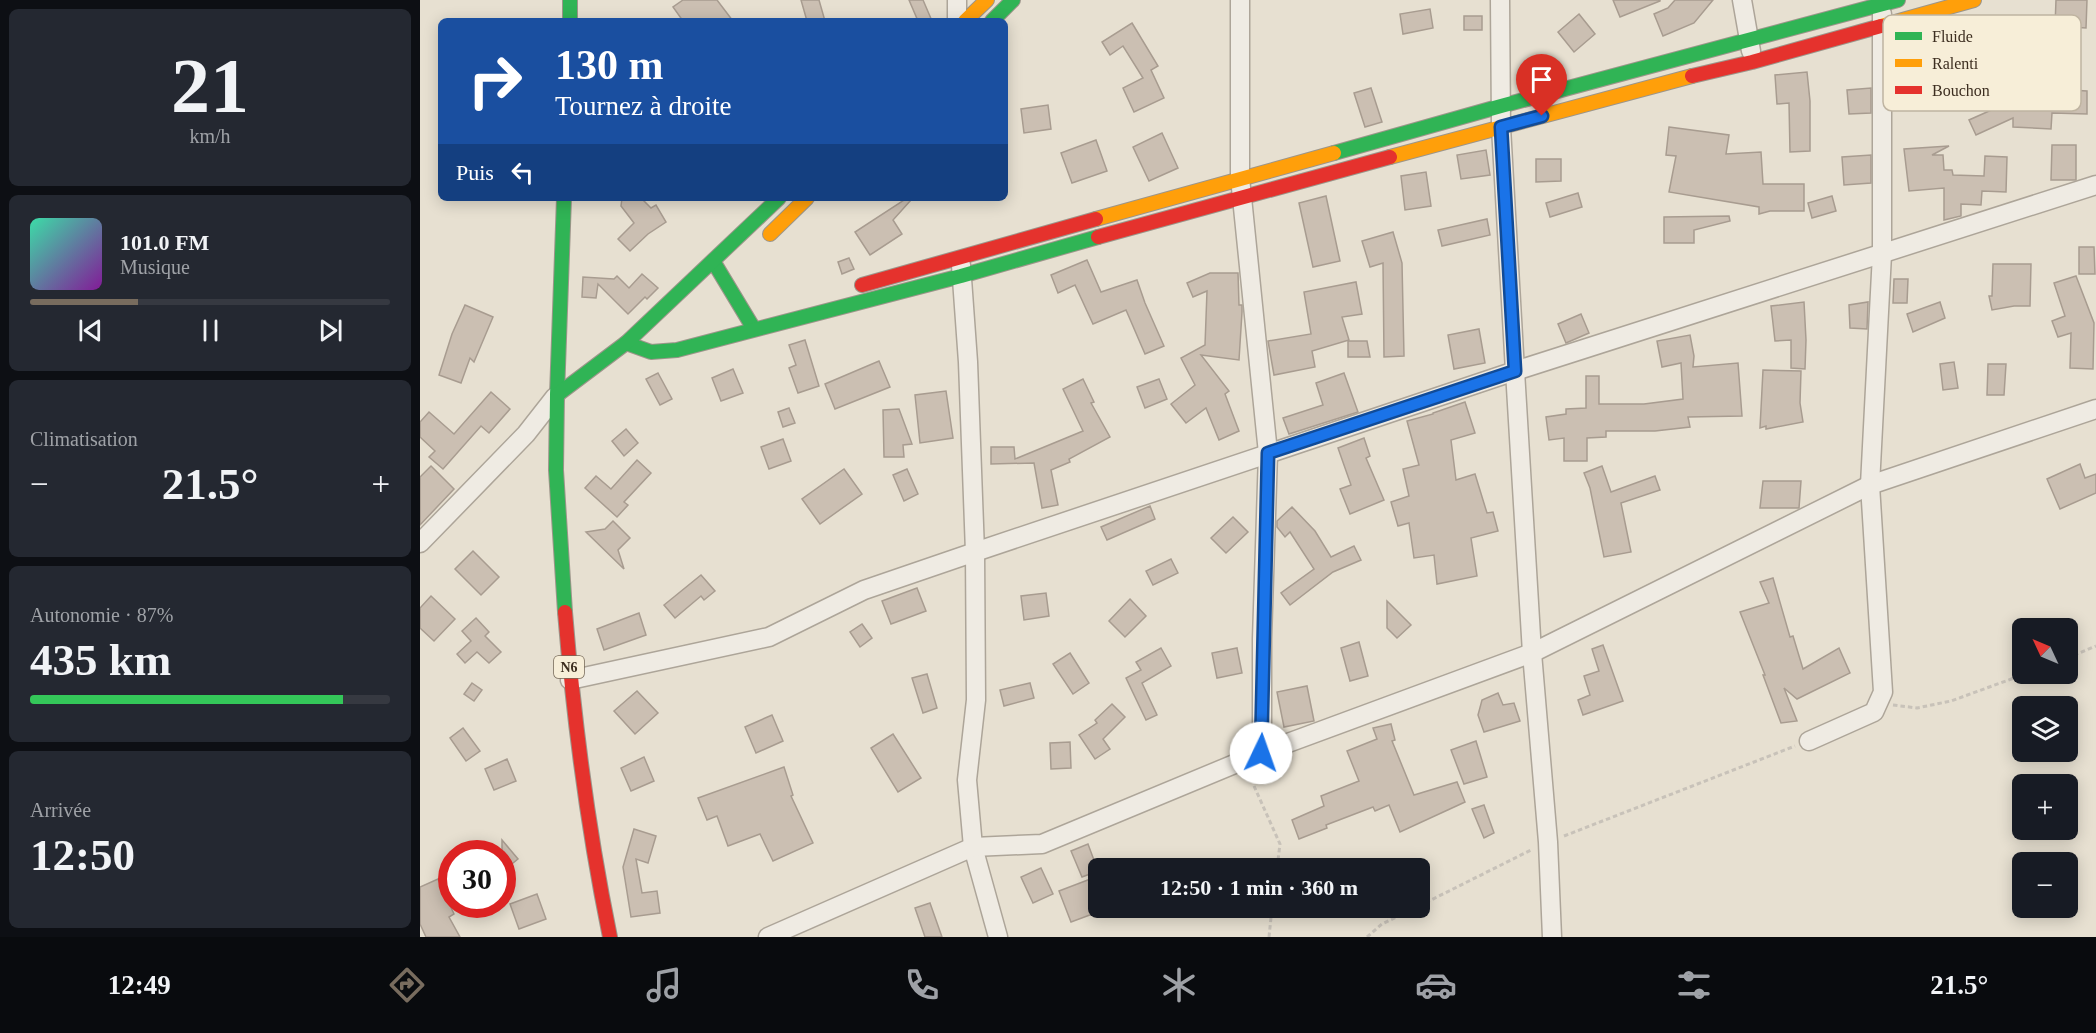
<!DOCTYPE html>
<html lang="fr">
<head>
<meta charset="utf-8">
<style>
  :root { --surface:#171b24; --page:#242831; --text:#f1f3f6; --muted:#9ea1a6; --line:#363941; --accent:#786c5e }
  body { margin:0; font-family:Georgia,serif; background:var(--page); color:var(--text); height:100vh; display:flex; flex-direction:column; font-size:22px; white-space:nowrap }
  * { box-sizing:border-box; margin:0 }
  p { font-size:20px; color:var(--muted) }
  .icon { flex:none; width:33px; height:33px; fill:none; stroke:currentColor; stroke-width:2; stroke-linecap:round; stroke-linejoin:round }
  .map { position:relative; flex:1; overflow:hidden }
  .drawer { display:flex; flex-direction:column; gap:9px; padding:9px; background:#0d0f14; width:420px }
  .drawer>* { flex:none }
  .banner { position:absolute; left:18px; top:18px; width:570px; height:183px; border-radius:9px; box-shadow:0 3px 15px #0003; background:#1a4fa0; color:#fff; overflow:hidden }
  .needle { width:39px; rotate:314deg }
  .controls { position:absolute; left:1592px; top:618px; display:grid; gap:12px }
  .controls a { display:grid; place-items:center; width:66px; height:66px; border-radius:9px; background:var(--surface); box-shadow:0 3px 15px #0003; font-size:30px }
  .speed { position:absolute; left:18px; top:840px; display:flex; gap:12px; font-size:30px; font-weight:700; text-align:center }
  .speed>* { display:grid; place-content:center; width:78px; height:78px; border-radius:50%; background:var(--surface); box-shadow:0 3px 15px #0003; line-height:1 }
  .speed .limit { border:9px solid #d22; background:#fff; color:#111 }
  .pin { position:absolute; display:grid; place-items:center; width:51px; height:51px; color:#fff; margin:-62px -26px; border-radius:50% 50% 50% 0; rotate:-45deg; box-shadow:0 0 6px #0007 }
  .pin .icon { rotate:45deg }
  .me { position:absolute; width:66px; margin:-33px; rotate:3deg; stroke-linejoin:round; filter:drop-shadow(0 0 4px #0008) }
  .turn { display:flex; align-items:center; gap:21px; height:126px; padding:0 18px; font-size:27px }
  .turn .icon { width:78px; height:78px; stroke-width:2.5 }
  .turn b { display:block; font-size:42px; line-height:51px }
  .then { display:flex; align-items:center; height:57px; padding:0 18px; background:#0003; gap:12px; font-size:22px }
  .big { font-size:45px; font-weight:800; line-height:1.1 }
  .drawer .tile { flex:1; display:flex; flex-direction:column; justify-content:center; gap:9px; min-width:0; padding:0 21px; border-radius:9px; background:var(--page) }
  .drawer .dial { align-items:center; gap:0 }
  .dial b { font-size:78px; line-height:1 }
  .song { display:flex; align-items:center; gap:18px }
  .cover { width:72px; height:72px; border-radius:9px; background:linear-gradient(135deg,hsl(160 70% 55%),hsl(290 70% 35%)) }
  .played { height:6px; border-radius:3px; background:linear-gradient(90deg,var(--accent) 30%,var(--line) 30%) }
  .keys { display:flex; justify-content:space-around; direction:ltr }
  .heat { display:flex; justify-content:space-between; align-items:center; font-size:33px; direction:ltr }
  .charge { height:9px; border-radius:4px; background:linear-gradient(90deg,#34c759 87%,var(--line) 0) }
  .trip { position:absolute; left:668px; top:858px; width:342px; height:60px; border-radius:9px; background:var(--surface); box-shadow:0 3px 15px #0003; font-weight:800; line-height:60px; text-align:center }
  .menu { display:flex; height:96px; justify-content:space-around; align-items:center; background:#090b0e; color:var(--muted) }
  .menu .icon { width:42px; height:42px }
  .menu .active { color:var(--accent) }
  .menu b { font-size:27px; color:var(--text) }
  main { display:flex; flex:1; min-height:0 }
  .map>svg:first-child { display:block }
</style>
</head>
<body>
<main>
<section class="drawer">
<div class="tile dial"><b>21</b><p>km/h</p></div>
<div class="tile">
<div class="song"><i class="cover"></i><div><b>101.0 FM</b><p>Musique</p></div></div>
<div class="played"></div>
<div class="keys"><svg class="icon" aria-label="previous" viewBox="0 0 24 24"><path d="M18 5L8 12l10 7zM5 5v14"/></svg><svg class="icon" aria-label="pause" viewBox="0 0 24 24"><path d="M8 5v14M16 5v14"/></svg><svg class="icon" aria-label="next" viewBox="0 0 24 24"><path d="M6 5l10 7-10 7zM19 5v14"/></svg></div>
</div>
<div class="tile"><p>Climatisation</p>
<div class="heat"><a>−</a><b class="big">21.5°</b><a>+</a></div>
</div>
<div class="tile"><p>Autonomie · 87%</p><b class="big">435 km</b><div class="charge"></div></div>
<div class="tile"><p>Arrivée</p><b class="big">12:50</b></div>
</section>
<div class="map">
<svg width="1676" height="937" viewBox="0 0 1676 937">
  <rect width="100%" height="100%" fill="#e7e0d1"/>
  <!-- building -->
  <g fill="#cbbfb2" stroke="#a89c90" stroke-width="1.5">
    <path d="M263 0H297L313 21H263L253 7Z"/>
    <path d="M381 0H399L405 21H387Z"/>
    <path d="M489 0H503L512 21H498Z"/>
    <path d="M1193 0H1240V1L1200 17Z"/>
    <path d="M1255 0H1293L1274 23 1243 36 1234 14 1248 8Z"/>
    <path d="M1636 0H1667L1666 28 1635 26Z"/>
    <path d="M1010 9 1013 28 983 34 980 14Z"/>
    <path d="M1159 14 1175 34 1154 52 1138 32Z"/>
    <rect x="1044" y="16" width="18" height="14"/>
    <path d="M1594 18 1619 19 1614 88 1667 91V114L1632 113 1631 129 1593 127V118L1556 135 1549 120 1594 100 1597 65 1591 64Z"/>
    <path d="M712 23 738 66 731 70 744 98 714 112 703 88 723 78 703 46 690 55 682 42Z"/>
    <path d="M1387 72 1390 101V151L1370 152 1369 103 1357 104 1355 75Z"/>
    <path d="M951 88 962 122 945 127 934 93Z"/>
    <path d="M1451 88V113L1429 114 1427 90Z"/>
    <path d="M628 105 631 129 604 133 601 109Z"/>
    <path d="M1249 127 1309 135 1306 154 1341 152 1343 184H1384V211H1350L1339 214V207L1249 192 1256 156 1246 155Z"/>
    <path d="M742 133 758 168 729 181 713 147Z"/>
    <path d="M676 140 687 171 652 183 641 153Z"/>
    <path d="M1632 145H1656V180H1631Z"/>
    <path d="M1529 146 1512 155H1523L1524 170H1532L1533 175 1564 176 1565 156 1587 157 1586 192 1562 191 1561 205 1541 204V216L1524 220V188L1489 191 1484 149Z"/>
    <path d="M1066 150 1070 175 1041 179 1037 155Z"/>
    <path d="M1451 155V183L1424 185 1422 157Z"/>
    <path d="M1116 159H1141V181L1116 182Z"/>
    <path d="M1006 172 1011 206 985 210 981 176Z"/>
    <path d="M1158 193 1162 207 1130 217 1126 203Z"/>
    <path d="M906 196 920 261 893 267 879 203Z"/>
    <path d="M1412 196 1416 211 1392 218 1388 203Z"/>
    <path d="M202 198H221L231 208 236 205 246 222 228 234 210 251 198 239 214 223 201 206Z"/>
    <path d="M487 198 491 200 473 220 482 234 450 255 435 232Z"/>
    <path d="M1309 216 1310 221 1274 230V243H1244V217Z"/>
    <path d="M1067 219 1070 235 1022 246 1018 230Z"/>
    <path d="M973 232 982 263 984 356 964 357 963 263 950 267 942 241Z"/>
    <path d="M1659 247H1674L1675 274H1659Z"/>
    <path d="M429 258 434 269 422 274 418 262Z"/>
    <path d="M667 260 681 292 717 280 725 303 744 346 725 354 706 310 673 324 655 285 638 293 631 275Z"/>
    <path d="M1573 264H1611L1610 306H1594L1572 310 1569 296H1572Z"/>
    <path d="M790 273H818L819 305H822V312L819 360 781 355 809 391 805 394 819 431 799 440 786 408 766 423 751 404 775 385 761 358 785 345 787 291 773 297 767 283Z"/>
    <path d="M222 274 238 288 227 299 225 297 208 314 178 284 176 298 162 297 163 277 194 279 197 276 209 288Z"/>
    <path d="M1656 276 1674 323 1673 369 1650 368 1651 333 1638 337 1632 321 1645 316 1634 283Z"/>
    <path d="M1474 279H1488L1487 303H1473Z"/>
    <path d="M936 282 942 314 922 317 929 340 892 351 895 367 854 375 848 341 891 334 884 292Z"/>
    <path d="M1384 302 1386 340 1385 369 1371 368V340L1355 341 1351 306Z"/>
    <path d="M1448 302 1447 329 1430 328 1429 305Z"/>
    <path d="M1520 302 1525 318 1493 332 1487 314Z"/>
    <path d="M45 305 73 317 54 362 50 358 41 383 19 375 32 334Z"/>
    <path d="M1161 314 1169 333 1146 343 1138 324Z"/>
    <path d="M1059 329 1065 363 1034 369 1028 335Z"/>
    <path d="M1270 335 1274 356 1273 367 1318 363 1322 416 1268 417 1270 427 1235 431H1186V437L1167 438V461H1144V438L1129 440 1126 417 1146 414V409L1166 408V376H1179V404H1224L1263 399 1261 363 1242 367 1237 341Z"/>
    <path d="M385 340 399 386 378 393 369 368 376 365 369 345Z"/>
    <path d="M928 341H947L950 357H928Z"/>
    <path d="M459 361 470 387 415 409 405 384Z"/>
    <path d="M1534 362 1538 388 1523 390 1520 364Z"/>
    <path d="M1568 364H1586L1584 395H1567Z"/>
    <path d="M313 369 323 393 301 401 292 378Z"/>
    <path d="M1343 370 1381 371 1380 403 1383 422 1346 429V426L1340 428Z"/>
    <path d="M238 373 252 399 240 405 226 379Z"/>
    <path d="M924 373 938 412 869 434 863 418 903 405 896 383Z"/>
    <path d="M663 379 674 402 671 403 690 437 649 459 650 462 631 470 638 505 622 508 614 463 571 464V447H594L595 459 663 431 643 389Z"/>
    <path d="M739 379 747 399 725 408 717 387Z"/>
    <path d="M526 391 533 438 500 443 495 395Z"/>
    <path d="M71 392 90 409 69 433 61 426 23 469 9 457 15 451 0 437V422L9 412 34 434Z"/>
    <path d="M1045 402 1055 433 1031 440 1036 480 1055 474 1067 513 1073 512 1078 531 1051 538 1057 576 1017 584 1014 555 994 558 989 523 978 526 971 502 989 496 983 469 999 465 987 421 1013 414V413Z"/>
    <path d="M369 408 375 423 363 427 358 412Z"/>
    <path d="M479 409 492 444 483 445 484 457H464L463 410Z"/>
    <path d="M206 429 218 443 204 456 192 441Z"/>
    <path d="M944 438 950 456 946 458 964 500 930 514 920 489 931 485 918 448Z"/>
    <path d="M363 439 371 461 349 469 341 447Z"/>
    <path d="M217 460 231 473 204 502 208 505 197 517 165 488 176 476 191 489Z"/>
    <path d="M1660 464 1665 478 1676 474V493L1640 509 1627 479Z"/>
    <path d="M11 466 34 489 0 525V477Z"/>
    <path d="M1182 466 1191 492 1235 476 1240 490 1201 503 1211 552 1184 557 1170 488 1164 473Z"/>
    <path d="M424 469 442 494 400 524 382 499Z"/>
    <path d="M487 469 498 494 484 501 473 475Z"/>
    <path d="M1343 481H1381L1379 508H1340Z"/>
    <path d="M730 506 735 519 687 540 681 527Z"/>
    <path d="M872 507 895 531 911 557 934 546 941 560 913 572 870 605 861 593 894 569 870 532 865 537 857 527V521Z"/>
    <path d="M813 517 828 532 806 553 791 538Z"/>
    <path d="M193 521 210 538 198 550 204 569 166 532 185 529Z"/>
    <path d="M53 551 79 577 61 595 35 569Z"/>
    <path d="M751 559 758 573 733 585 726 571Z"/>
    <path d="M281 575 295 591 284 600 281 596 255 618 244 605Z"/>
    <path d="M1353 578 1370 637 1373 636 1383 669 1419 648 1430 673 1377 699 1364 688 1377 721 1361 723 1343 675H1345L1320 612 1349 603 1340 582Z"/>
    <path d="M497 588 506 611 471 624 462 601Z"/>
    <path d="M626 593 629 616 604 620 601 596Z"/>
    <path d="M11 596 35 619 14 641 0 628V608Z"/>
    <path d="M710 599 726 616 705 637 689 621Z"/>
    <path d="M967 601 991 625 977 638 967 628Z"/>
    <path d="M219 613 226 635 184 650 177 629Z"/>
    <path d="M56 618 69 632 65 636 81 652 69 663 57 652 45 663 37 654 51 641 42 631Z"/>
    <path d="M442 624 452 638 440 647 430 632Z"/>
    <path d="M939 642 948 676 930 681 921 648Z"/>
    <path d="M1183 645 1203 701 1163 715 1158 700 1170 695 1164 676 1179 671 1172 649Z"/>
    <path d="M741 648 751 666 722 683 737 715 726 720 706 678 721 670 716 662Z"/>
    <path d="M817 648 822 673 797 678 792 653Z"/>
    <path d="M650 653 669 683 653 694 633 664Z"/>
    <path d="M507 674 517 708 503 713 492 678Z"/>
    <path d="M52 683 62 690 54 701 44 694Z"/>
    <path d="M610 683 614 698 584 706 580 690Z"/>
    <path d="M887 686 894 721 864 727 857 692Z"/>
    <path d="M217 691 238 713 215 734 194 711Z"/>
    <path d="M1078 693 1083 705 1094 703 1100 721 1064 732 1058 715 1062 700Z"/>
    <path d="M692 704 705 717 683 739 690 749 675 759 659 735 677 723 675 720Z"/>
    <path d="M352 715 363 741 336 753 325 727Z"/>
    <path d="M971 724 975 740 972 741 994 795 1037 782 1045 802 980 832 969 805 955 811 953 807 906 825 907 828 879 839 872 820 904 806 901 796 939 781 927 751 957 739 953 728Z"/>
    <path d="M43 728 60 751 46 761 30 738Z"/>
    <path d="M473 734 501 778 478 792 451 748Z"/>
    <path d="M1056 741 1067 777 1044 784 1031 750Z"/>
    <path d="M650 742 651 768 631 769 630 743Z"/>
    <path d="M224 757 234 781 211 791 201 768Z"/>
    <path d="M87 759 96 781 74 790 65 769Z"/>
    <path d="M364 767 373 795 371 796 393 843 353 861 340 834 308 846 297 816 287 820 278 798Z"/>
    <path d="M1064 805 1074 833 1064 838 1052 809Z"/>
    <path d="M214 829 236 836 228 863 216 859 222 893 237 891 240 913 211 917 203 867Z"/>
    <path d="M82 840 98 859 82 872Z"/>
    <path d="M668 844 678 871 662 877 651 851Z"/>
    <path d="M621 868 633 894 613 903 601 877Z"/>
    <path d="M673 878 678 893V912L651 922 639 891Z"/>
    <path d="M18 879 34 914 29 917 40 937H6L0 924V887Z"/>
    <path d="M117 894 126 919 99 929 90 904Z"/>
    <path d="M510 903 522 937H505L495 908Z"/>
  </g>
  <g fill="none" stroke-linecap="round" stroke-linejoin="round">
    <!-- street casing -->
    <g stroke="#ada599" stroke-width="21">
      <g id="street">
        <path d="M537 0V21"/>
        <path d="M820 0V178L848 453 842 639V744L838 770"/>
        <path d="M1080 0 1081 127 1095 371 1112 653 1128 842 1132 937"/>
        <path d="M1322 0 1331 51"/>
        <path d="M541 265 548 362 555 552 556 700 547 780 553 847 578 937"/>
        <path d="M0 543 106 434 135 397"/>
        <path d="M150 680 349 637 444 590 555 552 1095 371 1676 185"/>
        <path d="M1389 741 1454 712 1463 692 1450 485 1462 254V14"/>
        <path d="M348 937 553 847 622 844 841 753 1112 653 1450 485 1676 409"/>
      </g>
    </g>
    <!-- fast casing -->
    <g stroke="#9c958a" stroke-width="16">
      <g id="fast">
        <path d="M150 0V21"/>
        <path d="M572 21 593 0"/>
        <path d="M914 153 1081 106 1478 0"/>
        <path d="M293 261 334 329"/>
        <path d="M206 343 231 352 257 350 541 276 678 237"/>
        <path d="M137 395 144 198"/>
        <path d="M145 612 136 470 137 395 206 343 359 198"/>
      </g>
    </g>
    <!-- slow casing -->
    <g stroke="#9c958a" stroke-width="16">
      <g id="slow">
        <path d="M545 21 567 0"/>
        <path d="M1461 26 1554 0"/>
        <path d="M970 157 1272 76"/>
        <path d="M676 219 914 153"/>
        <path d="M350 234 387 198"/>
      </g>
    </g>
    <!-- jam casing -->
    <g stroke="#9c958a" stroke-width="16">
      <g id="jam">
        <path d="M1272 76 1332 62 1461 26"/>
        <path d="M678 237 970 157"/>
        <path d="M442 285 676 219"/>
        <path d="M145 612C154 722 168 830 190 937"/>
      </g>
    </g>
    <!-- path -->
    <g stroke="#c8c2b9" stroke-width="3" stroke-dasharray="4.5 3" stroke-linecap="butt">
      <path d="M1647 658 1676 646"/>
      <path d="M1473 705 1497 708 1531 701 1605 674"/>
      <path d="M834 786 860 844 857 868"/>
      <path d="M1144 836 1375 746"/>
      <path d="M999 906 1113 849"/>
      <path d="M849 937 852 908"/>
      <path d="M947 937 962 924 995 908"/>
    </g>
    <!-- street -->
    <use href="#street" stroke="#efebe3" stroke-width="18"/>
    <!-- fast -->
    <use href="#fast" stroke="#30b455" stroke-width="14"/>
    <!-- slow -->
    <use href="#slow" stroke="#ff9f0a" stroke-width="14"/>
    <!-- jam -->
    <use href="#jam" stroke="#e5322d" stroke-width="14"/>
  </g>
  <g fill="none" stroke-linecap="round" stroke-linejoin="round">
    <!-- route casing -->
    <g stroke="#114b97" stroke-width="15">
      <path id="route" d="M841 753 848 453 1095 371 1081 127 1122 116"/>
    </g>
    <!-- route -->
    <use href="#route" stroke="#1a73e8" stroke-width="10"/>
  </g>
  <g text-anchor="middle" stroke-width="4.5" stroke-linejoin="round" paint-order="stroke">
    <!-- shield labels -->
    <rect fill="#f7eed8" stroke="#756857" stroke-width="1.5" x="134" y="656" width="30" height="22" rx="4.5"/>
    <g font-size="14" font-weight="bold" fill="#3d2e20">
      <text x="149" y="672">N6</text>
    </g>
  </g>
  <!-- legend -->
  <rect x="1463" y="15" width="198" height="96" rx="9" fill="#f7eed8" stroke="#bfb4a1" stroke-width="1.5"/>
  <rect x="1475" y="32" width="27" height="8" fill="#30b455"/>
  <rect x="1475" y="59" width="27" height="8" fill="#ff9f0a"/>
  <rect x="1475" y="86" width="27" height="8" fill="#e5322d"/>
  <g font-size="16" fill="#3d2e20">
    <text x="1512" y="42">Fluide</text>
    <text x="1512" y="69">Ralenti</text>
    <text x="1512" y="96">Bouchon</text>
  </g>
</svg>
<div class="controls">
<a><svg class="needle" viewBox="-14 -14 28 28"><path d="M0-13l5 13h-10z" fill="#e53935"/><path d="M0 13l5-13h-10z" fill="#9ea1a6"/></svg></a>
<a><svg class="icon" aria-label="layers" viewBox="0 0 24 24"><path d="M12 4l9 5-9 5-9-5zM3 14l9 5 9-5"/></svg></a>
<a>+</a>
<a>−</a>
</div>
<div class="speed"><div class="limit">30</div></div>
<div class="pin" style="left:1122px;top:116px;background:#d93025"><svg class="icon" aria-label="arrive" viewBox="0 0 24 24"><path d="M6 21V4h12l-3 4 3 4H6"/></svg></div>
<svg class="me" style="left:841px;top:753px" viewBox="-20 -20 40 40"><circle r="19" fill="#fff"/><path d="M0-13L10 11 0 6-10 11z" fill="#1a73e8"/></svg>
<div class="trip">12:50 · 1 min · 360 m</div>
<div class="banner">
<div class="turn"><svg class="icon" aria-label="right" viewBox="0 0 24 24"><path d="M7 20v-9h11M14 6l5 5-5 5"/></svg><div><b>130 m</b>Tournez à droite</div></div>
<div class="then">Puis<svg class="icon" aria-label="left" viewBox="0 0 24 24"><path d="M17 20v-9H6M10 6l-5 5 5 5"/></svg></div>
</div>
</div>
</main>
<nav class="menu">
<b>12:49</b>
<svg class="icon active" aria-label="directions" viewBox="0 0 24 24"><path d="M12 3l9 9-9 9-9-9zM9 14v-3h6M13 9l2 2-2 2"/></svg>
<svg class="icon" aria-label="music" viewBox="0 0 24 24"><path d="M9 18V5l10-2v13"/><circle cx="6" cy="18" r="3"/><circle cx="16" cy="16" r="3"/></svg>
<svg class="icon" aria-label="phone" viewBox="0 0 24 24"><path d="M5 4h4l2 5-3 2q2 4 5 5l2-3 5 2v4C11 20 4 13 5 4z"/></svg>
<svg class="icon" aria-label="climate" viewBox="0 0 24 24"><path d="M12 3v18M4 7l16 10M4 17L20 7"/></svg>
<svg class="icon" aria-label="car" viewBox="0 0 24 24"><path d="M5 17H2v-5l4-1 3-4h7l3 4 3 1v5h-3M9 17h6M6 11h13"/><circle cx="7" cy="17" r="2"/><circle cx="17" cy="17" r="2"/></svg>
<svg class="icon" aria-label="filters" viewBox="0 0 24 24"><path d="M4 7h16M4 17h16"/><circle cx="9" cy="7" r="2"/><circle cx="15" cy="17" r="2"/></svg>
<b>21.5°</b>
</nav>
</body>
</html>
